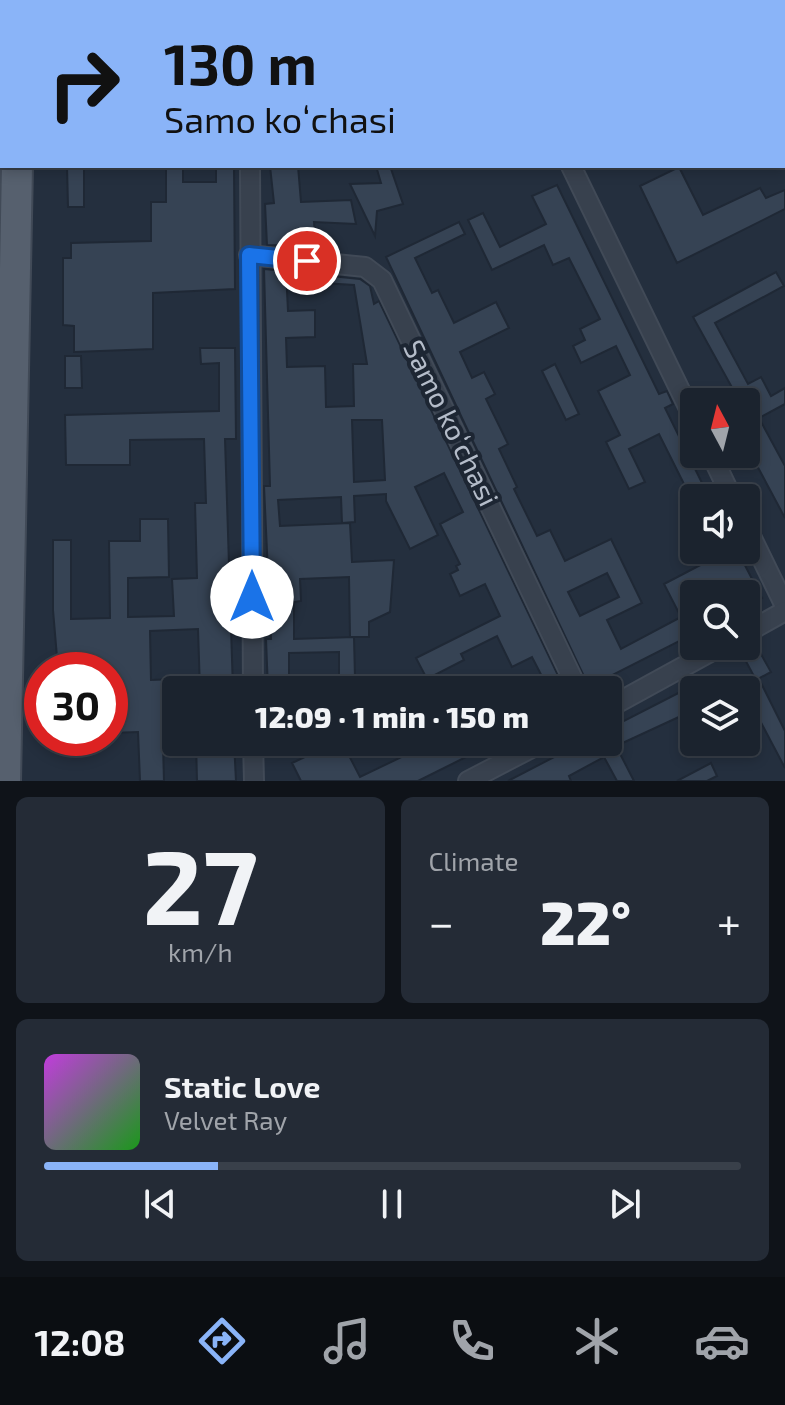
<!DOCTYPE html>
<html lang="en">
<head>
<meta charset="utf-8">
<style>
  :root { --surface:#1b232e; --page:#242b36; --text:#f1f3f6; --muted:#a0a4aa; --line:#39404a; --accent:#8ab4f8 }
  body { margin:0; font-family:"Exo 2",sans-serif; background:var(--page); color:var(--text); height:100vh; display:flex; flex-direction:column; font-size:30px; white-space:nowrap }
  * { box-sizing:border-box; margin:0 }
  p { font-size:26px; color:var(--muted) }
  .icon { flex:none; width:44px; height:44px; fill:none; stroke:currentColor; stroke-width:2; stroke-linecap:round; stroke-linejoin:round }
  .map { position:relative; height:781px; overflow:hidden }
  .side { display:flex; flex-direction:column; gap:16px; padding:16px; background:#0f1319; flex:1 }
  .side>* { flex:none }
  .hud { position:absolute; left:0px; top:0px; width:786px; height:168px; box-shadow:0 4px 12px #0003,0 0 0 2px var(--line); background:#8ab4f8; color:#111; overflow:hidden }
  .needle { width:52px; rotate:353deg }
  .buttons { position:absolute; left:680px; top:388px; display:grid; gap:16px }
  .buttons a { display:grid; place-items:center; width:80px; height:80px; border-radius:8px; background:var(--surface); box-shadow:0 4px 12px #0003,0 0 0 2px var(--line); font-size:40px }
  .speed { position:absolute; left:24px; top:652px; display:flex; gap:16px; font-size:40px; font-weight:700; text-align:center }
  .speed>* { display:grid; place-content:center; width:104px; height:104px; border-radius:50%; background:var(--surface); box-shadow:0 4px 12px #0003,0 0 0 2px var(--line); line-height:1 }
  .speed .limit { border:12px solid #d22; background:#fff; color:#111 }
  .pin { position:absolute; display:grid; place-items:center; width:68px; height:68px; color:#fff; margin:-34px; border:4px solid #fff; border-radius:50%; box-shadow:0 2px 8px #0007 }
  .me { position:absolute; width:88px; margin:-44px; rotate:0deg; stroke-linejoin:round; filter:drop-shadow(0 0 6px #0008) }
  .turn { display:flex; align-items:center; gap:28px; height:168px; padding:0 32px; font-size:36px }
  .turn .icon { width:104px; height:104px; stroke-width:2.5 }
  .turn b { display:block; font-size:56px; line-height:68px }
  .big { font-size:60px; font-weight:800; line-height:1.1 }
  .side .widget { flex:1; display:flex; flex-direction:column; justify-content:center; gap:12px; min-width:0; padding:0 28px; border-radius:12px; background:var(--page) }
  .side .dial { align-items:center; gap:0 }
  .dial b { font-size:104px; line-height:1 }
  .song { display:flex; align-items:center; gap:24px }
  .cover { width:96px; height:96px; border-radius:12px; background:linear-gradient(135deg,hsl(290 70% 55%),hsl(120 70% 35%)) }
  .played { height:8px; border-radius:4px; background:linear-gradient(90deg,var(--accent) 25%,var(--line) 25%) }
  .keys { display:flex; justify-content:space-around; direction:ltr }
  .heat { display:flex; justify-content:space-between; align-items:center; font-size:44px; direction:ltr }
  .side .tiles { flex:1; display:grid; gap:16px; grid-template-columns:1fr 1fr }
  .widget:last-child { grid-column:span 2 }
  .trip { position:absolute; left:162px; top:676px; width:460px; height:80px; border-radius:8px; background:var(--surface); box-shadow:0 4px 12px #0003,0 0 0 2px var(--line); font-weight:800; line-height:80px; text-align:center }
  .tab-bar { display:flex; height:128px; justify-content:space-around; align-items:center; background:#0b0e12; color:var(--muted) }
  .tab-bar .icon { width:56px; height:56px }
  .tab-bar .on { color:var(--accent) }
  .tab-bar b { font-size:36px; color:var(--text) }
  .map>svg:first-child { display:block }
</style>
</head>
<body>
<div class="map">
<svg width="785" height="781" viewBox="0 0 785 781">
  <rect width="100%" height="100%" fill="#242f3e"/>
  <!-- building -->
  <g fill="#364354" stroke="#1f2835" stroke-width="2" fill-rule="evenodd">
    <path d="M67 166H84V207H68Z"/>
    <path d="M166 166H183V182H216V166H234L235 289 153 293V349L74 352V326L63 325V258H71V243L151 241V202H166Z"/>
    <path d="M270 166H298L301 202 351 200 356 224 314 222 316 246 267 245 265 204 274 203Z"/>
    <path d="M376 166H390L403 204 377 211 375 236 350 184 381 183Z"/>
    <path d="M679 167 703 215 760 188 766 198 785 190V209L677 263 640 186Z"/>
    <path d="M557 185 659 394 667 391 673 404 665 408 704 487 689 494 659 434 629 449 645 482 629 489 606 442 620 435 598 391 630 375 616 346 581 363 573 346 585 340 580 329 600 319 569 258 553 265 544 245 492 270 468 220 483 213 500 247 546 224 532 196Z"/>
    <path d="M459 222 465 234 415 258 432 293 438 290 454 323 496 302 509 328 460 352 472 378 484 372 495 394 486 399 508 444 499 449 517 487 514 489 537 536 550 530 565 561 611 539 642 603 607 620 621 649 681 617 664 584 729 550H737L762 598 746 606V594H740L734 582 711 594H694V641L691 635 589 687 386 257ZM607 573 619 597 580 616 568 592Z"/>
    <path d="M264 269 286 271 288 311 315 310V337L286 338 287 367 325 366 326 407 354 406 353 364H367L354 285 322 283 321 275 360 279 370 286 374 304 379 301 565 690H549L532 657 512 667 497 636 461 654 464 660 427 679 416 658 500 616 485 584 460 596 450 574 458 570 456 566 460 564 440 524 463 512 444 473 415 487 438 535 410 549 386 501V494L354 496 355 522 342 523 341 497 278 500 280 526 350 523 352 562 394 560 390 612 369 622V637H350L349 577 300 579 301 601 294 602V639L354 637 355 678H339V652L289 653V690H268L266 639H271L264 486H270ZM352 420H382L385 480 354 482Z"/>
    <path d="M776 272 784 286 715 323 748 384 761 377 771 396 785 388V404L759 418 785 466V518L746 445V402H740L693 317Z"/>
    <path d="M200 348H235L236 439H225L233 690H200L198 629 150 631 151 680 176 679V744L163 745 164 781H140L138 732 110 733V720H124L123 695 110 692V670H101V667L67 668V657H57L53 610V540H71V619L110 618 109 541H140V519H168L169 577 128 578V617L174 616 172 579 197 578 195 503H206L204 439 130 440V465H66L65 415 219 411V363L201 364Z"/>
    <path d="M65 356H81L82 388H65Z"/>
    <path d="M555 364 579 414 566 420 542 371Z"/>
    <path d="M757 647 771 672 756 680 742 654Z"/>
    <path d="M761 683 785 731V768L756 713 746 718V691Z"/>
    <path d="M694 685V710L616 746 634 781H617L604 757 569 776 571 781H508L583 742H608V729Z"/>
    <path d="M196 742H234L236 781H197Z"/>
    <path d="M324 742H342L360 777 416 750 412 742H496L418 781H301L292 763 326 747Z"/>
    <path d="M711 763 717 776 707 781H677Z"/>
  </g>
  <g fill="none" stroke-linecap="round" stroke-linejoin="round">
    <!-- street casing -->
    <g stroke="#414a57" stroke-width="22">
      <g id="street">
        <path d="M491 0 492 2"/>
        <path d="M765 0 766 2"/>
        <path d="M253 2V0"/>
        <path d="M784 43 785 45"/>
        <path d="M250 166 253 690"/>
        <path d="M571 166 694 419"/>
        <path d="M249 255 365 267 382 280 578 690"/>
        <path d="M711 454 732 498"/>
        <path d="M746 526 785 606"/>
        <path d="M746 633 785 611"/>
        <path d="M608 708 721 646"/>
        <path d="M253 742 254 781"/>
        <path d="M468 781 543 742"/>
      </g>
    </g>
    <!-- primary casing -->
    <g stroke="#414a57" stroke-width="34">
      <g id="primary">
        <path d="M19 2V0"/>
        <path d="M5 781 17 166"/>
      </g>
    </g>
    <!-- street -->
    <use href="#street" stroke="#38414e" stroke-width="18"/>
    <!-- primary -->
    <use href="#primary" stroke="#56606e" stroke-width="30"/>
  </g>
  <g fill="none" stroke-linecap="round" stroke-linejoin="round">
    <!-- route casing -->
    <g stroke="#114b97" stroke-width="20">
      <path id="route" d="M252 597 249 255 307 261"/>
    </g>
    <!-- route -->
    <use href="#route" stroke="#1a73e8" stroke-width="14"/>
  </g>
  <g text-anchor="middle" stroke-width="8" stroke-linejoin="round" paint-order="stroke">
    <!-- street labels -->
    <g font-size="28" fill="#b4bcc9" stroke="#1d2633">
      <text transform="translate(451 423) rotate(64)" y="10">Samo koʻchasi</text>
    </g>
  </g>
</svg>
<div class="buttons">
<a><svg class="needle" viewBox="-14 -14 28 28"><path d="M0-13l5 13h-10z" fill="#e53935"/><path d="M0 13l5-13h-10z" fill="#a0a4aa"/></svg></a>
<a><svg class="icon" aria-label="sound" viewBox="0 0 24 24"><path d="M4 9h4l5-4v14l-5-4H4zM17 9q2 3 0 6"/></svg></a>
<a><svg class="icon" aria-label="search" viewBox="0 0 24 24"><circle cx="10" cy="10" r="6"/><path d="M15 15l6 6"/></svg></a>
<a><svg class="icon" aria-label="layers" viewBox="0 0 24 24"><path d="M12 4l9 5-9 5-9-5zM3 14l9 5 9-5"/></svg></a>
</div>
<div class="speed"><div class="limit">30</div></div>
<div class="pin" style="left:307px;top:261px;background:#d93025"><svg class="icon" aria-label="arrive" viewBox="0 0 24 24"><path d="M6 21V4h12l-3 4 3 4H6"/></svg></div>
<svg class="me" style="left:252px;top:597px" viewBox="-20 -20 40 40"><circle r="19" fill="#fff"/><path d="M0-13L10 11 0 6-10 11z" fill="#1a73e8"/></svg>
<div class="trip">12:09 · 1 min · 150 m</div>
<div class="hud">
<div class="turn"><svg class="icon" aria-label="right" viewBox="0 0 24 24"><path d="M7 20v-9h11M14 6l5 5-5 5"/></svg><div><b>130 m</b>Samo koʻchasi</div></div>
</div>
</div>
<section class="side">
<div class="tiles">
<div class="widget dial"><b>27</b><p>km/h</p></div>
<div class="widget"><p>Climate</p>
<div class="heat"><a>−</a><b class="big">22°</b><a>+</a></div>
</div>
<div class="widget">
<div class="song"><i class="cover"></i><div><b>Static Love</b><p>Velvet Ray</p></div></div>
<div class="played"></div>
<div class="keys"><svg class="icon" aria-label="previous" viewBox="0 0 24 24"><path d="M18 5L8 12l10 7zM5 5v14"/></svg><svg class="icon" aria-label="pause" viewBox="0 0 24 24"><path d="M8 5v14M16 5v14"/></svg><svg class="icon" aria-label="next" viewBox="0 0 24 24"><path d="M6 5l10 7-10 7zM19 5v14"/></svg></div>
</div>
</div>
</section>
<nav class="tab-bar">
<b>12:08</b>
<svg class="icon on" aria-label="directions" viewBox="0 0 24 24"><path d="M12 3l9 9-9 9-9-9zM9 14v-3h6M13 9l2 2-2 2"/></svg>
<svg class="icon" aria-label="music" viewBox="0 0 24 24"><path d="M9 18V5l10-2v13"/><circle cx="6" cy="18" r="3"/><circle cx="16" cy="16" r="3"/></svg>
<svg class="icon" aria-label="phone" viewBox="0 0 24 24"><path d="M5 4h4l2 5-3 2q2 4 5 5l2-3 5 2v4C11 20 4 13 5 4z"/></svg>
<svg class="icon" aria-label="climate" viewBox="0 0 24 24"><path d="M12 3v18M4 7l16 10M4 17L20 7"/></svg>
<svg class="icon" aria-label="car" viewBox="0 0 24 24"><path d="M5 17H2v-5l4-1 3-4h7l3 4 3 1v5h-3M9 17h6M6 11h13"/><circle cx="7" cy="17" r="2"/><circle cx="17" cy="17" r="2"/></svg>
</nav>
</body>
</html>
